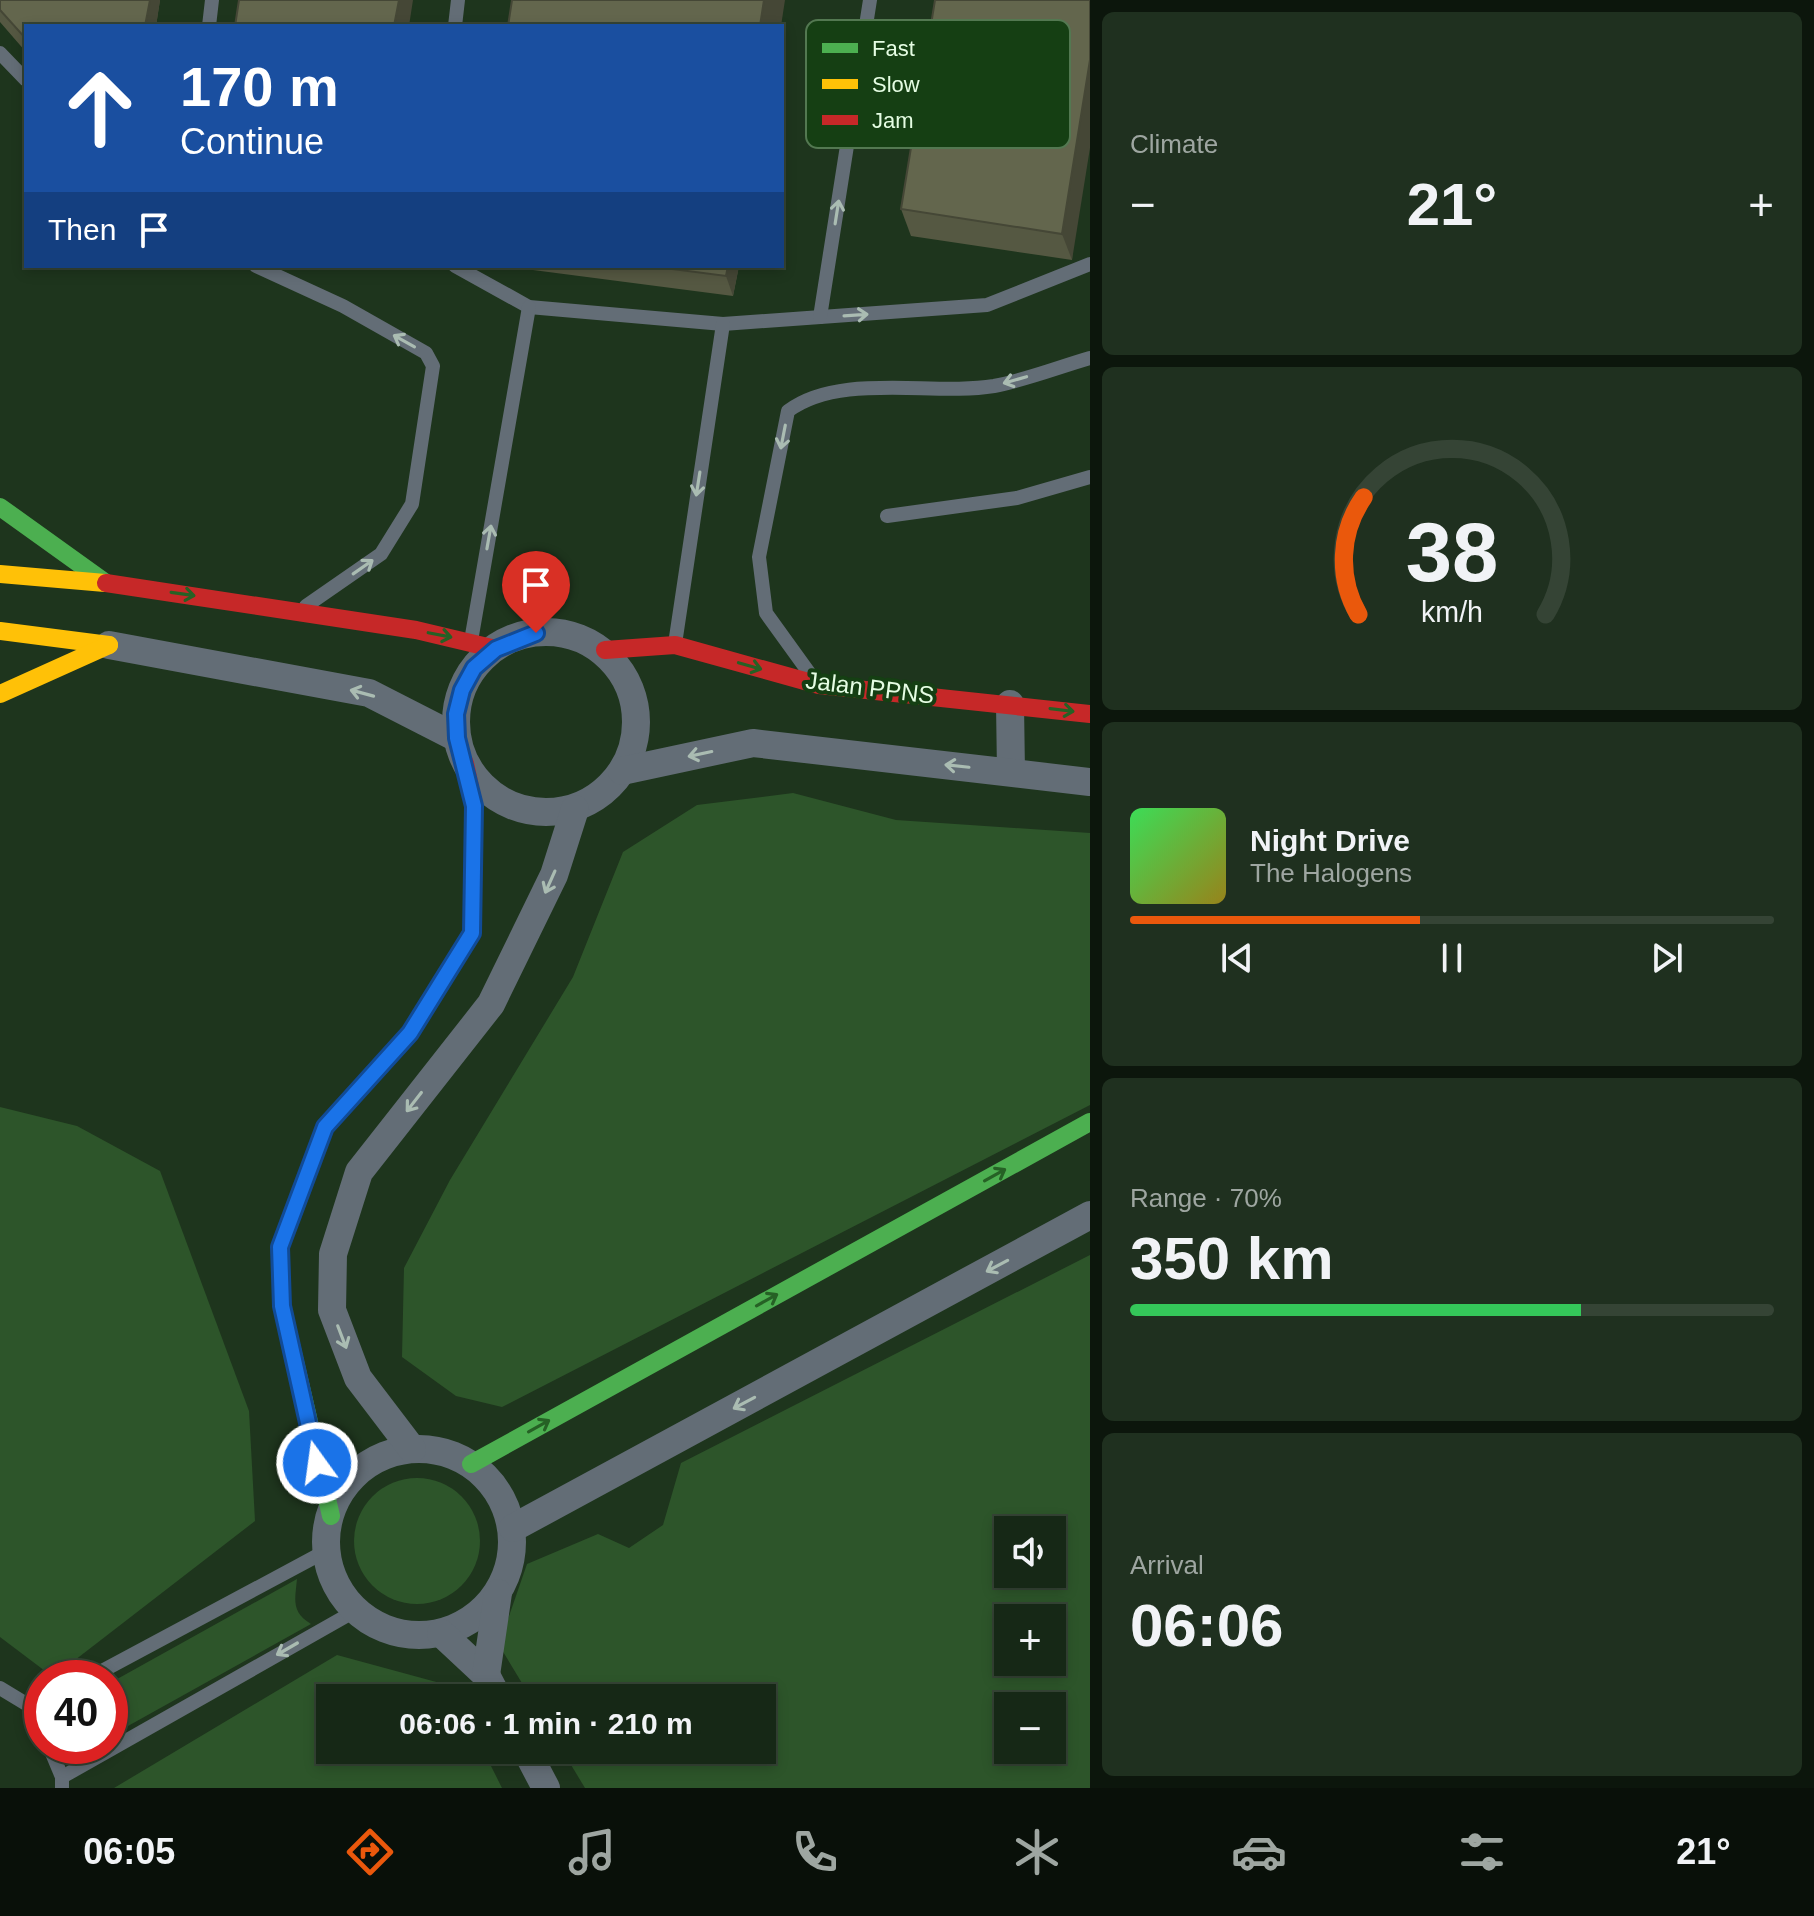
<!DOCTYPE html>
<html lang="en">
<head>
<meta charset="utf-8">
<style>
  :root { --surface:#162816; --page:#1f301f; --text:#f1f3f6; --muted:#9ea6a1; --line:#354435; --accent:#ea580c }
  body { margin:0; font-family:Arial,sans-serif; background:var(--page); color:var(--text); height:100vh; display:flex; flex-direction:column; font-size:30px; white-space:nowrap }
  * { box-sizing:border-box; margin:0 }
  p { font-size:26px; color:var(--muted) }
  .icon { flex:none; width:44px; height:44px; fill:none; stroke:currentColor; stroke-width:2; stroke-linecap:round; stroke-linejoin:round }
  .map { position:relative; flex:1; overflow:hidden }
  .sheet { display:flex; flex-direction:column; gap:12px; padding:12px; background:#0c160c; width:724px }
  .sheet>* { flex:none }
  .guide { position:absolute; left:24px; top:24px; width:760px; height:244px; border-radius:0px; box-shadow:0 4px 12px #0003,0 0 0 2px var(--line); background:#1a4fa0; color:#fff; overflow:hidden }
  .controls { position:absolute; left:994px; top:1516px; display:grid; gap:16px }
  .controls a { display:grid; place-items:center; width:72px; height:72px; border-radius:0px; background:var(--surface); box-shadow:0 4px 12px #0003,0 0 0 2px var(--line); font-size:40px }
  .speed { position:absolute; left:24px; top:1660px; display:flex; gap:16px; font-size:40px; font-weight:700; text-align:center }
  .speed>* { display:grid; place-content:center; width:104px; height:104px; border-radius:50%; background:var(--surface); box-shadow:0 4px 12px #0003,0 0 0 2px var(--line); line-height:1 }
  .speed .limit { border:12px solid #d22; background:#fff; color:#111 }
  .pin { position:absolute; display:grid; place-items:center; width:68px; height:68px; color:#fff; margin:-82px -34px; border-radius:50% 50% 50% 0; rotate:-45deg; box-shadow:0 0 8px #0007 }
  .pin .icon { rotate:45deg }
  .me { position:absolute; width:88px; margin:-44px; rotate:346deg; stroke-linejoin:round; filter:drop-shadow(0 0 6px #0008) }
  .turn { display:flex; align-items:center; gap:28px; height:168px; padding:0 24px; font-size:36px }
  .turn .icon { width:104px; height:104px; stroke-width:2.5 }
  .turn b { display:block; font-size:56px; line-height:68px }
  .then { display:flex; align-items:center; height:76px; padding:0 24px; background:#0003; gap:16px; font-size:30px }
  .big { font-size:60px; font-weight:800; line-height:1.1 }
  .sheet .widget { flex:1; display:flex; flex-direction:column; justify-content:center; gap:12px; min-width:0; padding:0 28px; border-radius:12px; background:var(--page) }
  .sheet .dial { align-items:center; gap:0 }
  .dial svg { height:208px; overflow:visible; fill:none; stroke:var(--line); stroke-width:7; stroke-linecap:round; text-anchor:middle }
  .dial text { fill:var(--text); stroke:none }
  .song { display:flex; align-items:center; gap:24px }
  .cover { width:96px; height:96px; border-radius:12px; background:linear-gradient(135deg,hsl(130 70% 55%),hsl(50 70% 35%)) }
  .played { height:8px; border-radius:4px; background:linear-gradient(90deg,var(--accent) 45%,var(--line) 45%) }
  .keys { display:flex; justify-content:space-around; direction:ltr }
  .heat { display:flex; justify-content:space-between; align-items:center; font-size:44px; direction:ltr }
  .charge { height:12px; border-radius:6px; background:linear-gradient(90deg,#34c759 70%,var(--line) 0) }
  .trip { position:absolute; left:316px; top:1684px; width:460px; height:80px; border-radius:0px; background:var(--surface); box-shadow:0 4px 12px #0003,0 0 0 2px var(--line); font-weight:800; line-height:80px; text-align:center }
  .tabs { display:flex; height:128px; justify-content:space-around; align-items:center; background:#091009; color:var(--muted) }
  .tabs .icon { width:56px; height:56px }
  .tabs .current { color:var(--accent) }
  .tabs b { font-size:36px; color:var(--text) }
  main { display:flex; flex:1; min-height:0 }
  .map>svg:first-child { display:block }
</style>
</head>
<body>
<main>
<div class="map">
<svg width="1090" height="1788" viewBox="0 0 1090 1788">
  <rect width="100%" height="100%" fill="#1e351d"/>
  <!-- green -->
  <g fill="#2d552a" fill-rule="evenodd">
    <path d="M793 793 896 820 1090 833V1105L502 1407 456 1396 402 1357 404 1268 450 1180 573 977 623 852 697 805Z"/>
    <path d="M0 1107 77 1126 160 1171 249 1411 255 1521 53 1677 0 1637Z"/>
    <path d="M1090 1255V1788H585L562 1750H762V1698H531L499 1645 527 1564 598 1534 629 1548 663 1525 681 1463ZM1008 1530H1052V1574H1008ZM1008 1618H1052V1662H1008ZM1008 1706H1052V1750H1008Z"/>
    <circle cx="417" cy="1541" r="63"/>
    <path d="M297 1579C295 1600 291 1612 311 1624L110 1736V1683Z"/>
    <path d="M337 1655 451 1686 456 1698H330V1750H483L502 1788H114Z"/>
  </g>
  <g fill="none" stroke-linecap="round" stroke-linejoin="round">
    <!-- lane -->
    <g stroke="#636d76" stroke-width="14">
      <path d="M209 26 212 0"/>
      <path d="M455 26 458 0"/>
      <path d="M0 53 26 80"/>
      <path d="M256 266 343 306 426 353 433 366 412 504 381 554 306 606"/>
      <path d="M455 266 529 307 723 324 987 305 1090 264"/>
      <path d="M820 317 870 0"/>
      <path d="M887 516 1017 498 1090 477"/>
      <path d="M471 641 529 307"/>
      <path d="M675 644 723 324"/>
      <path d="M810 674 766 613 759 557 788 411C840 372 932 396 994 386 1026 380 1059 367 1090 358"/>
      <path d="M89 1678 326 1551"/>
      <path d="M0 1688 33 1708 42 1729"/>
      <path d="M49 1746 62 1777V1788"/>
      <path d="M62 1777 355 1611"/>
    </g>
    <!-- street -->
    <g stroke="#636d76" stroke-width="28">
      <circle cx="546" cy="722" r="90"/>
      <path d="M109 645 369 693 457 738"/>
      <path d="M1010 704 1011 772"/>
      <path d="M622 771 753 743 1090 782"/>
      <circle cx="419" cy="1542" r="93"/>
      <path d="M412 1449 358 1378 332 1310 333 1254 359 1172 491 1004 554 875 575 809"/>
      <path d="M513 1528 1090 1215"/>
      <path d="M441 1633 486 1675 498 1698"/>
      <path d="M486 1675 498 1593"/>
      <path d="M526 1750 546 1788"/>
    </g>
    <!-- fast -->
    <g stroke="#4caf50" stroke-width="18">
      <path d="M0 507 106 583"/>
      <path d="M295 1208 280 1247 282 1306 331 1516"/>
      <path d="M471 1464 1090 1122"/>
    </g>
    <!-- slow -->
    <g stroke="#ffc107" stroke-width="18">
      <path d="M0 574 105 583"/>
      <path d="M0 631 109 645"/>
      <path d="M0 694 109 645"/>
    </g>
    <!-- jam -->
    <g stroke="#c62828" stroke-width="18">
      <path d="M106 583 416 630 496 649"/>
      <path d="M605 650 675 645 819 685 1090 714"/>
      <path d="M295 1208 325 1127 410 1033 472 933 474 806 465 763"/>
    </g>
  </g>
  <!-- wall -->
  <g fill="#555842">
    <path d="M0 0H160L156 26H26V52L0 22Z"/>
    <path d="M1090 0 1072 260 911 236 901 209Z"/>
    <path d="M503 266H739L733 296Z"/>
  </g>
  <!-- shaded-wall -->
  <g fill="#454736">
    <path d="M150 0H160L156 26H145Z"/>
    <path d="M399 0H413L409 26H394Z"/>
    <path d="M764 0H785L781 26H760Z"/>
    <path d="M1090 60V148L1072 260 1062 234Z"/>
    <path d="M728 266H739L733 296 726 276Z"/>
  </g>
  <!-- building -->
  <g fill="#63664d" stroke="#454736" stroke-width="2">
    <path d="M0 0H150L145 26H26V39L0 10Z"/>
    <path d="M239 0H399L394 26H235Z"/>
    <path d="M512 0H764L760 26H508Z"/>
    <path d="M935 0H1090V60L1062 234 901 209Z"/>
    <path d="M649 266H728L726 276Z"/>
  </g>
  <!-- one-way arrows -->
  <defs><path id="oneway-shaft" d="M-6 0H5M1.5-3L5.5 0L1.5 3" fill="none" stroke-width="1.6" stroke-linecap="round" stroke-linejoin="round" transform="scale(2)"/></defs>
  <g stroke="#aabcb2">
    <use href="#oneway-shaft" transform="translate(837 212) rotate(-81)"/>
    <use href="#oneway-shaft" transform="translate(856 315) rotate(-4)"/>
    <use href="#oneway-shaft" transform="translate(404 341) rotate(-151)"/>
    <use href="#oneway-shaft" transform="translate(1015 380) rotate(164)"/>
    <use href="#oneway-shaft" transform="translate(783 437) rotate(101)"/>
    <use href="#oneway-shaft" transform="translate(698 484) rotate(99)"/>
    <use href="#oneway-shaft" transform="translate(489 537) rotate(-80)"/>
    <use href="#oneway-shaft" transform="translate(363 567) rotate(-35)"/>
    <use href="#oneway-shaft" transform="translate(362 693) rotate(-165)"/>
    <use href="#oneway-shaft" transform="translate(700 754) rotate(168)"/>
    <use href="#oneway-shaft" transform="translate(957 766) rotate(-174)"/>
    <use href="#oneway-shaft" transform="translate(550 882) rotate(114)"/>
    <use href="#oneway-shaft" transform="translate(414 1102) rotate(128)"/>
    <use href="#oneway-shaft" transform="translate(997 1266) rotate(152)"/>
    <use href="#oneway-shaft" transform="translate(342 1337) rotate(69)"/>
    <use href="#oneway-shaft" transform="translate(744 1403) rotate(152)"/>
    <use href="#oneway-shaft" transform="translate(287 1649) rotate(150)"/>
  </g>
  <g stroke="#266125">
    <use href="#oneway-shaft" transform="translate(183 594) rotate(8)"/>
    <use href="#oneway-shaft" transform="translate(440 635) rotate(11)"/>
    <use href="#oneway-shaft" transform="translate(750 666) rotate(16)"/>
    <use href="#oneway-shaft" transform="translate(1062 710) rotate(7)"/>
    <use href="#oneway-shaft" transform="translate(995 1175) rotate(-29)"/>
    <use href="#oneway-shaft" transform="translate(767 1300) rotate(-29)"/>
    <use href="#oneway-shaft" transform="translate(539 1426) rotate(-29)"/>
  </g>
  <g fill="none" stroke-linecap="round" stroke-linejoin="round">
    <!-- route casing -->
    <g stroke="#114b97" stroke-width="20">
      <path id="route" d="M317 1463 282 1306 280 1247 325 1127 410 1033 472 933 474 806 457 738 456 714 462 690 474 668 496 649 536 633"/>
    </g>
    <!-- route -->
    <use href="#route" stroke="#1a73e8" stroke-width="14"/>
  </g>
  <g text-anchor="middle" stroke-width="8" stroke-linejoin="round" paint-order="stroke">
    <!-- street labels -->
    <g font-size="24" fill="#e5fde3" stroke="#153f13">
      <text transform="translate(870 688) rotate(7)" y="8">Jalan PPNS</text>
    </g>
  </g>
  <!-- legend -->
  <rect x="806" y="20" width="264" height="128" rx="12" fill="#153f13" stroke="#537851" stroke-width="2"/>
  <rect x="822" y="43" width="36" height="10" fill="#4caf50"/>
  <rect x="822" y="79" width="36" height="10" fill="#ffc107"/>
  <rect x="822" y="115" width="36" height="10" fill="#c62828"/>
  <g font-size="22" fill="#e5fde3">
    <text x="872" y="56">Fast</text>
    <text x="872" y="92">Slow</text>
    <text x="872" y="128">Jam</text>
  </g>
</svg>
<div class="controls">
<a><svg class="icon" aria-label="sound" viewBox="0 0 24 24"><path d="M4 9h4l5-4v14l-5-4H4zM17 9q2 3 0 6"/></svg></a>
<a>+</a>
<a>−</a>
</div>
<div class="speed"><div class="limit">40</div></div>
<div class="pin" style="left:536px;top:633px;background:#d93025"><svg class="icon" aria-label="arrive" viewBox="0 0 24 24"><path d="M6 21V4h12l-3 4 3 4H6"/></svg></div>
<svg class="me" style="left:317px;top:1463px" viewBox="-20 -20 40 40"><circle r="17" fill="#1a73e8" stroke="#fff" stroke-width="3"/><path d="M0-11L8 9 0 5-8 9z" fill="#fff"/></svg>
<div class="trip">06:06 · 1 min · 210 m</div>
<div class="guide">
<div class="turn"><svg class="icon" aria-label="ahead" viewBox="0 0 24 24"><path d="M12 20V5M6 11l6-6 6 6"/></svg><div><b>170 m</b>Continue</div></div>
<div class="then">Then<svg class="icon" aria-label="arrive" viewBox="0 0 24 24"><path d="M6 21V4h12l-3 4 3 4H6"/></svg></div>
</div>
</div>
<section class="sheet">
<div class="widget"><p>Climate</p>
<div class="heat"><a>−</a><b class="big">21°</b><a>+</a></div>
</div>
<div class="widget dial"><svg viewBox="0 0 100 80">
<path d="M14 69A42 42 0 1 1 86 69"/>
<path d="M14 69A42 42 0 0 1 16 24" stroke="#ea580c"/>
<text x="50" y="56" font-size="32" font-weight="700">38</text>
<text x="50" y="72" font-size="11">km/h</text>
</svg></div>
<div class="widget">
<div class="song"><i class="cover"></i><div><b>Night Drive</b><p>The Halogens</p></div></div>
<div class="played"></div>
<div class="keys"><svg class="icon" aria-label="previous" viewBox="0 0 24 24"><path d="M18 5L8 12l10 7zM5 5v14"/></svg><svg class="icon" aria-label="pause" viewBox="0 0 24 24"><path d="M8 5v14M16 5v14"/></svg><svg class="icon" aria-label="next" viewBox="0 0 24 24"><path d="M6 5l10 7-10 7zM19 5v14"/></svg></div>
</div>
<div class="widget"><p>Range · 70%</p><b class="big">350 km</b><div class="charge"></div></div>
<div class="widget"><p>Arrival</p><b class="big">06:06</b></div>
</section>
</main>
<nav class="tabs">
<b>06:05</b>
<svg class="icon current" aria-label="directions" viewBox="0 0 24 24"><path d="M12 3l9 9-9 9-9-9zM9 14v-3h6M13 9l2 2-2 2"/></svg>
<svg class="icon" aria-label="music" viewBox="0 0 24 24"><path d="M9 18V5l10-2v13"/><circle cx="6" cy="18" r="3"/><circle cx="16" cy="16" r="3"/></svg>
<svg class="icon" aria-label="phone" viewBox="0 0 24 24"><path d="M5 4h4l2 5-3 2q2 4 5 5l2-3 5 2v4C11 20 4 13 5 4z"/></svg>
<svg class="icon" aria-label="climate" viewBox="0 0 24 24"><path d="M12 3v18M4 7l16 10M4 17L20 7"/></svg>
<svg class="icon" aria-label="car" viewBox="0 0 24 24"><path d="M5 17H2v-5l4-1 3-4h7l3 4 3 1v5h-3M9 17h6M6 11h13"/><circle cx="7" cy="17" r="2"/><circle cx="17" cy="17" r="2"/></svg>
<svg class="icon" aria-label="filters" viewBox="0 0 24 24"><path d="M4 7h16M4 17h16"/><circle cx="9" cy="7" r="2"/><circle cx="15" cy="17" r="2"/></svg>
<b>21°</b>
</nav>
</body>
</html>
